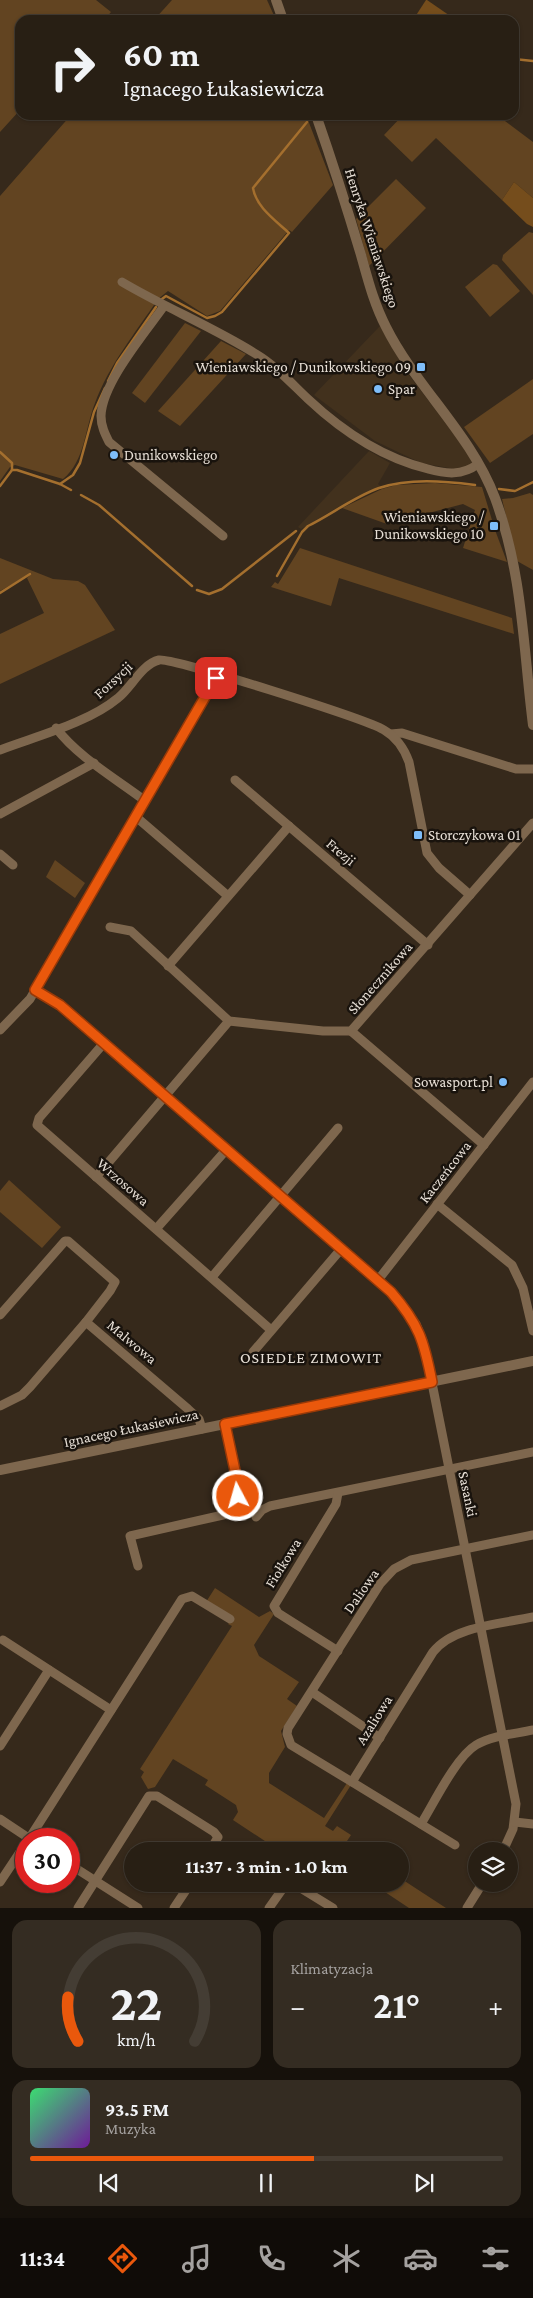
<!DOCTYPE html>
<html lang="pl">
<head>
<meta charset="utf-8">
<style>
  :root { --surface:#281f14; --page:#342c22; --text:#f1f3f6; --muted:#a5a2a0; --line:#443d34; --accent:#ea580c }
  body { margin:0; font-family:"Crimson Pro",serif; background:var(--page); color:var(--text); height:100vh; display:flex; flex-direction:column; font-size:19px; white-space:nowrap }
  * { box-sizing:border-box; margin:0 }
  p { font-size:16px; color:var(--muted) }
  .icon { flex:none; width:28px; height:28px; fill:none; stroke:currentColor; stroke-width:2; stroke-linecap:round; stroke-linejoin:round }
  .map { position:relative; height:1908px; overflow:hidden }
  .drawer { display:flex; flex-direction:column; gap:12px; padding:12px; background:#16110b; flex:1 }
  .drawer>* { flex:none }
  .guide { position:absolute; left:15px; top:15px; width:504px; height:105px; border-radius:15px; box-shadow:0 1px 4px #0004,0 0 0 1px var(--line); background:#281f14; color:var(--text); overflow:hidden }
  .tools { position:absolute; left:468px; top:1842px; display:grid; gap:10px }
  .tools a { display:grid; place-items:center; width:50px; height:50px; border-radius:50%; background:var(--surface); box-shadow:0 1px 4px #0004,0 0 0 1px var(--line); font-size:25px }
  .speed { position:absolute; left:15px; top:1828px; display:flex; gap:10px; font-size:25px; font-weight:700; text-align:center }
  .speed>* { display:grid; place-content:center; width:65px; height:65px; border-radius:50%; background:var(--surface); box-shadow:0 1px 4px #0004,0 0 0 1px var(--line); line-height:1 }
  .speed .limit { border:8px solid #d22; background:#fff; color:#111 }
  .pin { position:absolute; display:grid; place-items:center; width:42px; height:42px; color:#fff; margin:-21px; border-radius:10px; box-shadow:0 2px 8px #0006 }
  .me { position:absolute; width:55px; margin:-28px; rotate:354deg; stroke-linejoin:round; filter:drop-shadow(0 0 4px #0008) }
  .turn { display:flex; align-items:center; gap:18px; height:105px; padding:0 25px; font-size:22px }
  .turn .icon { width:65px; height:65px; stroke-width:2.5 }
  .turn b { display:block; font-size:35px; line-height:42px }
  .big { font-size:38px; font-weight:700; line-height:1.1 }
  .drawer .card { flex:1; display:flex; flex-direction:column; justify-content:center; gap:8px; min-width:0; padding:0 18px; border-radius:15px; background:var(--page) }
  .drawer .dial { align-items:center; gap:0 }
  .dial svg { height:130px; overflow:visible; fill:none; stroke:var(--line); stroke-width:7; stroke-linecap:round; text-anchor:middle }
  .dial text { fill:var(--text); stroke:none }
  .song { display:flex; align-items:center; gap:15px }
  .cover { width:60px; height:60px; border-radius:8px; background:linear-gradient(135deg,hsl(140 70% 55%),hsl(280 70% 35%)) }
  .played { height:5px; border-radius:2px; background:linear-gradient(90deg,var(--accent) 60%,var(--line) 60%) }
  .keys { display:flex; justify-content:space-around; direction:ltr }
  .heat { display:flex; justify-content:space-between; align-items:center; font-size:28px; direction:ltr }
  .drawer .tiles { flex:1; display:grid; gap:12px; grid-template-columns:1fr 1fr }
  .card:last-child { grid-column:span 2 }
  .trip { position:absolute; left:124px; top:1842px; width:285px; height:50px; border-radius:25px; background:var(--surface); box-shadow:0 1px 4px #0004,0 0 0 1px var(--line); font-weight:700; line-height:50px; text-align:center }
  .dock { display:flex; height:80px; justify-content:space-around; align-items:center; background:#100c08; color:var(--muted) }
  .dock .icon { width:35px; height:35px }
  .dock .active { color:var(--accent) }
  .dock b { font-size:22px; color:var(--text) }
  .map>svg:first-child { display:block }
</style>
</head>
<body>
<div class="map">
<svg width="533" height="1908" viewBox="0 0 533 1908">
  <rect width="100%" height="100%" fill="#36291b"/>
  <!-- built -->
  <g fill="#42311d">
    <path d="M380 326 405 370 473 459V467L460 470 421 463 375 441 314 395Z"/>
    <path d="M369 451 390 463 378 484 380 486 347 502 301 529 298 527Z"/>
  </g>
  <!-- green -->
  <g fill="#624421">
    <path d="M0 0H96L111 12 104 20H20V110L0 132Z"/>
    <path d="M172 0H267L276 20H154Z"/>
    <path d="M71 115H306L333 185 292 232 289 230 220 311 207 316 168 291 158 299C136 332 109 365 95 403 85 428 85 461 63 479L15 465 10 467 0 481V196Z"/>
    <path d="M403 115H497L533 142V198L514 182 502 200 436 138 412 162 384 135Z"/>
    <path d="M396 179 426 208 369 266 356 219Z"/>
    <path d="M529 232 533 233V295L502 260 503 255Z"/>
    <path d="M493 264 497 265 520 291 490 317 465 287Z"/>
    <path d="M185 323 201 331 145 403 132 393Z"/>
    <path d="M221 341 246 354 180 426 158 411Z"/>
    <path d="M533 379V434L490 463 464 427Z"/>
    <path d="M435 483 482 487 495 530 507 562 463 548 475 510 463 504 387 524 342 508 382 489 396 485Z"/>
    <path d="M530 493 533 495V570L517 561 502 499 513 498Z"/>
    <path d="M300 548 512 618 514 634 339 578 331 606 271 587 275 582 278 584Z"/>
    <path d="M0 558 53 579 78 581 85 585 115 630 0 684V634L44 613 27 578 32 573 0 591Z"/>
    <path d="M55 860 85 883 75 898 46 877Z"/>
    <path d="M9 1180 61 1227 42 1248 0 1212V1191Z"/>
    <path d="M215 1588 259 1617 270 1611 274 1614 254 1645 259 1656 299 1682 287 1699 297 1706 281 1731 285 1747 269 1773V1783L324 1818 347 1783 351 1785 325 1826 333 1831 337 1826 351 1835 345 1844 357 1851H323L310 1843 304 1851H280L233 1820 238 1812 236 1805 205 1785 208 1780 173 1759 155 1787 148 1789 141 1777 144 1772 140 1769 232 1626 228 1624 232 1619 206 1602Z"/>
    <path d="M400 1878 446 1908H409L373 1884H400Z"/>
  </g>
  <!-- forest -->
  <g fill="#754d1c">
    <path d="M426 0H427L456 20H413Z"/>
    <path d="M514 182 533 198V227L527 224 502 200Z"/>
  </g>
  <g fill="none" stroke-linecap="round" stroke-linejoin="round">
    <!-- stream -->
    <g stroke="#a46f2e" stroke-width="2.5">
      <path d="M514 59 533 61"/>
      <path d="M162 299 166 296 207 318 215 316 222 312 289 233C275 220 256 207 253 188L307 122"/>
      <path d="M108 381 117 363 156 307"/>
      <path d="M0 452 12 463V470"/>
      <path d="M60 484 73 475 80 463 94 412 105 388"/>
      <path d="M0 486 12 470H17L60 484 71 490"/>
      <path d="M499 489 515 491 533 482"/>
      <path d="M81 495 99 505 192 586"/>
      <path d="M277 576 302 532 308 526C332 514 354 497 379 488 409 478 444 481 475 485"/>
      <path d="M197 590 209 594 222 589 296 531"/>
      <path d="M0 593 30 574"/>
    </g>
    <!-- minor -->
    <g stroke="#7e674e" stroke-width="9">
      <path d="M122 282C166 308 213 327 256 354 276 366 291 383 308 399 341 430 383 458 428 469 446 474 462 476 478 464"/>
      <path d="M164 306C145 333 102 383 101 416 101 426 105 434 109 442L223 536"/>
      <path d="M56 728C78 757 115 778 144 800"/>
      <path d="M391 734 402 733 516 769H533"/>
      <path d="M0 750C37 736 88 723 118 698 131 688 142 664 159 660 171 657 366 719 384 730 396 737 404 748 409 762L427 853 439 868 470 895"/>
      <path d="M235 780 428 945"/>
      <path d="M0 814 94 763"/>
      <path d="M135 816 228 896"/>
      <path d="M0 854 13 865"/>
      <path d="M110 927 131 931 229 1021 323 1031H351L533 823"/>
      <path d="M168 966 289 826"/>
      <path d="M35 990 60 1005 391 1292 416 1324 423 1341 428 1363 516 1804 513 1829 503 1851"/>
      <path d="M0 1030 30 999 218 675"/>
      <path d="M351 1031 484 1145"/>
      <path d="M104 1043 39 1118 37 1125 271 1330"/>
      <path d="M96 1177 229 1021"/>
      <path d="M437 1204 512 1265 523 1288 533 1331"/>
      <path d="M156 1229 227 1149"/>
      <path d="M212 1277 338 1128"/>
      <path d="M378 1280 533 1082"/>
      <path d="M0 1315 65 1241H68L115 1282 110 1291 86 1322"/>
      <path d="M253 1352 342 1248"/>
      <path d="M0 1406 22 1395 30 1387 86 1322 188 1409 199 1419 202 1429"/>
      <path d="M256 1517 262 1510 270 1506 533 1452"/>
      <path d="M138 1566 130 1536 223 1515 233 1503 239 1489 225 1424"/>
      <path d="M3 1640 111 1710"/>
      <path d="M338 1651 278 1613 274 1606 336 1504 338 1493"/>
      <path d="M312 1692 380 1738"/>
      <path d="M0 1746 49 1670"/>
      <path d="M352 1782 291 1745 287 1734 288 1728 380 1584 394 1569 411 1560 533 1535"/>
      <path d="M0 1819 30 1839"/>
      <path d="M515 1822 533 1824"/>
      <path d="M421 1824C434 1803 456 1757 476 1745 493 1735 515 1734 533 1730"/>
      <path d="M29 1839 182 1599 192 1596 230 1619"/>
      <path d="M455 1845 352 1782 433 1652C453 1626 501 1624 533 1617"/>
      <path d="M69 1864 138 1908"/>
      <path d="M0 1882 26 1843"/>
      <path d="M294 1884 333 1908"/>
      <path d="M78 1908 149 1796H157L214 1832 218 1837 210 1851"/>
      <path d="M174 1908 190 1884"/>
      <path d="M269 1908 286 1884"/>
      <path d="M467 1908 482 1884"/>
    </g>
    <!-- tertiary -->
    <g stroke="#7e674e" stroke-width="10">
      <path d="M276 0 283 20"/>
      <path d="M316 115C332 161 347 208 361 255 368 280 374 304 386 327 416 387 471 434 495 498 523 574 523 647 533 725"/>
      <path d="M0 1470 533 1361"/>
    </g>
  </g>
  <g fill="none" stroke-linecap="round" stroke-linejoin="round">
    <!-- route casing -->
    <g stroke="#983908" stroke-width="12">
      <path id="route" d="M216 678 35 990 60 1005 391 1292C419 1324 424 1341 432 1382L225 1424 239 1489 238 1496"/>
    </g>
    <!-- route -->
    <use href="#route" stroke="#ea580c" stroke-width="9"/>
  </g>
  <!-- markers -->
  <g fill="#7ebdf9" stroke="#19130d" stroke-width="2">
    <rect x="416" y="362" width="10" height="10" rx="2.5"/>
    <circle cx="378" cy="389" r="5"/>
    <circle cx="114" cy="455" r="5"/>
    <rect x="489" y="521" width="10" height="10" rx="2.5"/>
    <rect x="413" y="830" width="10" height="10" rx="2.5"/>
    <circle cx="503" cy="1082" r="5"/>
  </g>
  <g text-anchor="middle" stroke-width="5" stroke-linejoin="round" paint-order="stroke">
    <!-- street labels -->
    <g font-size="15" fill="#e7dfd6" stroke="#19130d">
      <text transform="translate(372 238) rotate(72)" y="5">Henryka Wieniawskiego</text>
      <text transform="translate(113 680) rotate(-43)" y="5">Forsycji</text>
      <text transform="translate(341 852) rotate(40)" y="5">Frezji</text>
      <text transform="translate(380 978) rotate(-49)" y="5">Słonecznikowa</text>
      <text transform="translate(445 1172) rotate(-52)" y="5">Kaczeńcowa</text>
      <text transform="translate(123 1182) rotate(41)" y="5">Wrzosowa</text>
      <text transform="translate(132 1342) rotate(40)" y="5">Malwowa</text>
      <text transform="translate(131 1428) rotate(-12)" y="5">Ignacego Łukasiewicza</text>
      <text transform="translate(468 1494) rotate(78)" y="5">Sasanki</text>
      <text transform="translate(283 1563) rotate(-58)" y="5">Fiołkowa</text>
      <text transform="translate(361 1591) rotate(-55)" y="5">Daliowa</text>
      <text transform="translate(374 1720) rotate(-58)" y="5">Azaliowa</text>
    </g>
    <!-- poi labels -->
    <g font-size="15" fill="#e7dfd6" stroke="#19130d" text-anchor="end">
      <text x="411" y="372">Wieniawskiego / Dunikowskiego 09</text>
      <text x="388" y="394" text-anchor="start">Spar</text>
      <text x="124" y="460" text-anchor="start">Dunikowskiego</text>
      <text x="484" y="522">Wieniawskiego /<tspan x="484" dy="17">Dunikowskiego 10</tspan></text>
      <text x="428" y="840" text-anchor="start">Storczykowa 01</text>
      <text x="493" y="1087">Sowasport.pl</text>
    </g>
    <!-- neighbourhood labels -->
    <g font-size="16" letter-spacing="1" fill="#e7dfd6" stroke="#19130d">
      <text x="311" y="1363">OSIEDLE ZIMOWIT</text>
    </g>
  </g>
</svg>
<div class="tools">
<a><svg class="icon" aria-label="layers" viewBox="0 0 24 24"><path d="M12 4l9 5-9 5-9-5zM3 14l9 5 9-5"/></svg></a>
</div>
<div class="speed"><div class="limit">30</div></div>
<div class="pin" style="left:216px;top:678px;background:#d93025"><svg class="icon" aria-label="arrive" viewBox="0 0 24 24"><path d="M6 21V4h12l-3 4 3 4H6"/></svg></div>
<svg class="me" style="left:238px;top:1496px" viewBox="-20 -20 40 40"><circle r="17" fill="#ea580c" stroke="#fff" stroke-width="3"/><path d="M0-11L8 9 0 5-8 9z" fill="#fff"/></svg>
<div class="trip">11:37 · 3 min · 1.0 km</div>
<div class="guide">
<div class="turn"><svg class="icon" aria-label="right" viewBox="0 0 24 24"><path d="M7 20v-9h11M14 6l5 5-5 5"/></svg><div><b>60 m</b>Ignacego Łukasiewicza</div></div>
</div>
</div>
<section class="drawer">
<div class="tiles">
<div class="card dial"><svg viewBox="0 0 100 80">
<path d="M14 69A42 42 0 1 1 86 69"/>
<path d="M14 69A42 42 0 0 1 8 42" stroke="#ea580c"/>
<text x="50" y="56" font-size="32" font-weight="700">22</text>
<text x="50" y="72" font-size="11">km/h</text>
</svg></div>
<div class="card"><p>Klimatyzacja</p>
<div class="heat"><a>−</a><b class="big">21°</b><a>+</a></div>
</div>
<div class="card">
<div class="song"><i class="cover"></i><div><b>93.5 FM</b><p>Muzyka</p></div></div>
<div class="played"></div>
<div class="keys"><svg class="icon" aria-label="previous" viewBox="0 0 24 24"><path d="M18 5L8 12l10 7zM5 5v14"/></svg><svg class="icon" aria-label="pause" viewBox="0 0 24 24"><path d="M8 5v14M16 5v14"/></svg><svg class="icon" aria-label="next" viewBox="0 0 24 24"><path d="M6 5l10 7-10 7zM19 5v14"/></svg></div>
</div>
</div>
</section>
<nav class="dock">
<b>11:34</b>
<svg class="icon active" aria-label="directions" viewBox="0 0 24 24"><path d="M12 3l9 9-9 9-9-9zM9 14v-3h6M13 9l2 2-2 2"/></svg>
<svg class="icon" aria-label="music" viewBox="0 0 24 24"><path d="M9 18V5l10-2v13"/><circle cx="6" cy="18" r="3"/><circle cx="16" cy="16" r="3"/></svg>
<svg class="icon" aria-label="phone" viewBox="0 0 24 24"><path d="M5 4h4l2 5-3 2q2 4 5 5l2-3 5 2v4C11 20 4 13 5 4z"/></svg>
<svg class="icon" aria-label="climate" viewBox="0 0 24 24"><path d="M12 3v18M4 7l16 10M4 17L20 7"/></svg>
<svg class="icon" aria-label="car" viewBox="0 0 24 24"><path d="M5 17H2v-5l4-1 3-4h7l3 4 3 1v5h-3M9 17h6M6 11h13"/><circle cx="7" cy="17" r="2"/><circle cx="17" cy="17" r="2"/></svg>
<svg class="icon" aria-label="filters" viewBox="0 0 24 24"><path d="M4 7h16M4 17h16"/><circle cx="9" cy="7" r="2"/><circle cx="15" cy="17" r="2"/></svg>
</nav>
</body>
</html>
